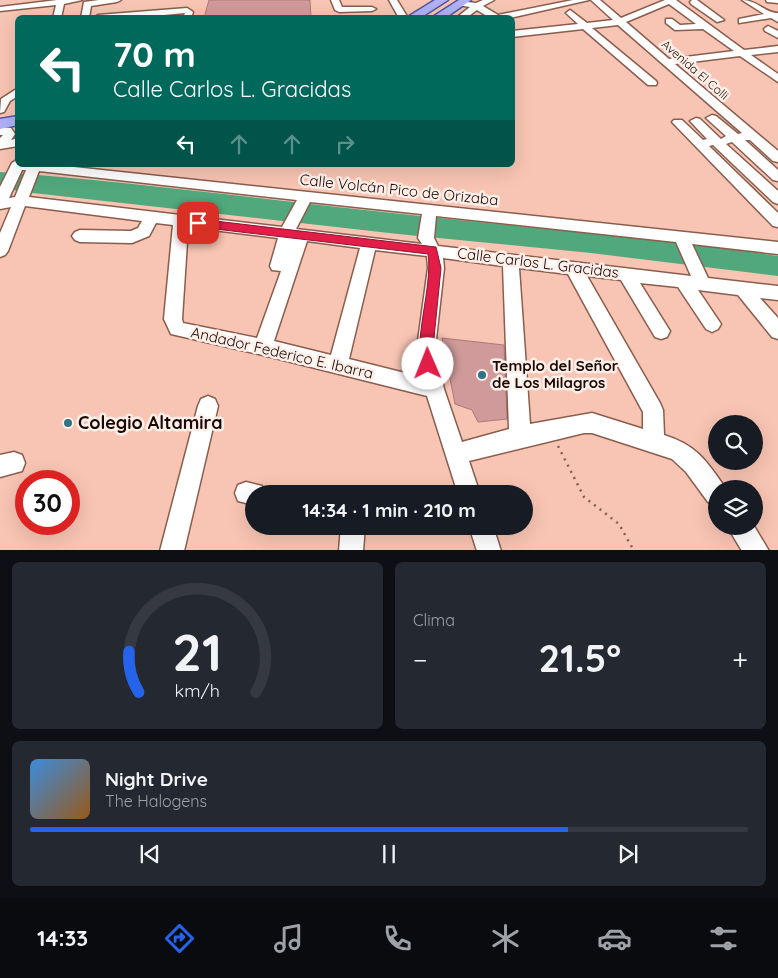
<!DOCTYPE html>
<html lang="es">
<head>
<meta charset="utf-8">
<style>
  :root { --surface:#171b24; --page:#242831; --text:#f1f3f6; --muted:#9ea1a6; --line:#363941; --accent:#2563eb }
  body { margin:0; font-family:Quicksand,sans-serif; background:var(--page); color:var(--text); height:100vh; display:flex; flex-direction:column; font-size:19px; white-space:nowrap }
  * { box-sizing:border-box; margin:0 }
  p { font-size:16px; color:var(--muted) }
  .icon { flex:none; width:28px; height:28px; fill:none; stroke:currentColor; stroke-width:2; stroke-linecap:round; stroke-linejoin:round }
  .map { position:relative; height:550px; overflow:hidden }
  .sheet { display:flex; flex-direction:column; gap:12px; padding:12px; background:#0d0f14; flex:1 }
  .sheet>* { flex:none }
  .top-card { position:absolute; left:15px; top:15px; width:500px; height:152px; border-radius:8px; box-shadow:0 5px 20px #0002; background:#00695c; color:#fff; overflow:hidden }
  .controls { position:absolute; left:708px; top:415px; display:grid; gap:10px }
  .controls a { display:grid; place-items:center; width:55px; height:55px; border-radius:50%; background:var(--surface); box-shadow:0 5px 20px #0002; font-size:25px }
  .speed { position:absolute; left:15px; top:470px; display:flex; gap:10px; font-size:25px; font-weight:700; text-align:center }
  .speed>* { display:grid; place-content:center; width:65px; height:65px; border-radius:50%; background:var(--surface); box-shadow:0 5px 20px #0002; line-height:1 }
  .speed .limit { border:8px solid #d22; background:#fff; color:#111 }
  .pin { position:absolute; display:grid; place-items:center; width:42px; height:42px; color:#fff; margin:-21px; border-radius:10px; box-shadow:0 2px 8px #0006 }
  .me { position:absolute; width:55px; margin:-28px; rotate:359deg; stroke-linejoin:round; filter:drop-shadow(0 0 4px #0008) }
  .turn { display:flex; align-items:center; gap:18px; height:105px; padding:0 15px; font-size:22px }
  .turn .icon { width:65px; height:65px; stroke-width:2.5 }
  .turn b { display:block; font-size:35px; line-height:42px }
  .lanes { display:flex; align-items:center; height:48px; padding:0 15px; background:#0003; justify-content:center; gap:25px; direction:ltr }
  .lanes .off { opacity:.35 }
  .big { font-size:38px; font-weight:700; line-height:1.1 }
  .sheet .card { flex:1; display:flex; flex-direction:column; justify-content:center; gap:8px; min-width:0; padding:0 18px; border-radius:8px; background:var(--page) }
  .sheet .dial { align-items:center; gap:0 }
  .dial svg { height:130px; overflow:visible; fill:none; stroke:var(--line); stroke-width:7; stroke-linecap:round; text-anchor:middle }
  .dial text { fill:var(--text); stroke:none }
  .song { display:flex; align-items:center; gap:15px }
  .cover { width:60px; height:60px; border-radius:8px; background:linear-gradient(135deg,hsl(210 70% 55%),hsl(30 70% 35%)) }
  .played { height:5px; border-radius:2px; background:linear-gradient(90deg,var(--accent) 75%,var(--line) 75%) }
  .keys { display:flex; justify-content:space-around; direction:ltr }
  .heat { display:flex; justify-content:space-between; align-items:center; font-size:28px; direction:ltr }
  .sheet .tiles { flex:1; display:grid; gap:12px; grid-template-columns:1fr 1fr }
  .card:last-child { grid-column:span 2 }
  .trip { position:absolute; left:245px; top:485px; width:288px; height:50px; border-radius:25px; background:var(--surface); box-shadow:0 5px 20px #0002; font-weight:700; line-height:50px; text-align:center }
  .tab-bar { display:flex; height:80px; justify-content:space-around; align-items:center; background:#090b0e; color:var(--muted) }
  .tab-bar .icon { width:35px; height:35px }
  .tab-bar .active { color:var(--accent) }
  .tab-bar b { font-size:22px; color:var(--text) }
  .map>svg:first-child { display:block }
</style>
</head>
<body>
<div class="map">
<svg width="778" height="551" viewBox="0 0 778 551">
  <rect width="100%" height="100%" fill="#f8c4b3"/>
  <!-- water -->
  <path fill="#51a87d" d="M0 172C137 182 274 201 411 215 533 228 656 239 778 256V276L591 253 398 234 33 193 0 188Z"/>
  <!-- building -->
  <g fill="#cf9a99" stroke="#ad7a79">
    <path d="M209 0H310L311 18H204Z"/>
    <path d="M442 338 504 345 507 419 478 422 472 410 455 404Z"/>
  </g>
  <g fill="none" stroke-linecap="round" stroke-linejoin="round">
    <!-- minor casing -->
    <g stroke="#8a5d4d" stroke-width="3">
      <g id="minor">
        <path d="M57 0H82L64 4 61 18H53L56 5 0 11V7Z"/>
        <path d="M99 0H121L117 2 91 6 89 18H81L84 2Z"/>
        <path d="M331 0H339L342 7H372L376 9 372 11 339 12 335 10Z"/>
        <path d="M389 0H397L408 18H399Z"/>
        <path d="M483 0H494L483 6 498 15 573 0H589L510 18H490L477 10 466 18H456L470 7 458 5V1L476 3Z"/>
        <path d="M591 0H600L621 18 665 0H676L744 50 778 46V52L751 55 778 74V82L740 56 675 64 778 151V162L773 161 750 140H745L778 170V181L773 180 732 142 726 144 778 191V204L773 202 713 145 709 146 778 213V227L773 226 672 122 674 120H682L703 140 707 139 690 121 696 118 700 119 721 139 726 136 706 118 712 115 716 116 738 134 742 133 618 25 592 28 656 81 657 83 656 85H648L583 29 512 37V31L578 24 566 13 570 10 587 23 613 20ZM669 4 696 24 680 25 672 19H666V23L675 30 703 29 734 51 669 59 626 22Z"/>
        <path d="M692 0H697L724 20 717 22 691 4 690 2Z"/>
        <path d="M742 0C757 0 765 13 778 13V22L771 18 739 23V19L764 14Z"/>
        <path d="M766 0H778V3L767 2Z"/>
        <path d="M187 8 193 12 191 18H183L185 13 132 18H94L98 15Z"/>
        <path d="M768 26 778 31V38L765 31 764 29Z"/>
        <path d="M18 88V96L10 101 4 112 0 113 1 99Z"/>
        <path d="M0 127 11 128 15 134 11 140 18 138V146L0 149V138L3 135H0Z"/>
        <path d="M18 159V165H55L778 242V254L692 244 708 278 778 286V300L760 298 778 318V339L772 337 738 295 698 290 721 324 718 329 712 332 706 329 678 287 640 283 670 331 667 337 661 339 655 337 621 280 587 276 660 403 663 410 664 435C696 445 706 460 724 486L725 489H716V505L708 502 686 472 672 459 592 433H584L469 461 480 494H458L427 396 263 355 171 334 164 319 173 225 156 223 149 236 132 243 80 242 75 240 72 236 75 232 80 230 131 231 138 228 142 221 25 206 8 251 5 255 0 257V233L11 207 0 209V187L12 163ZM22 170H26L15 197 9 198ZM39 171 297 200 282 227 29 197ZM310 202 422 214 418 238 422 244 296 229ZM436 216 676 242 691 276 438 246 434 238ZM188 227 278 238 270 266 272 270 281 271 257 338 183 323 182 319ZM307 241 360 248 331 355 274 341ZM375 250 427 256 428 268 417 348 421 377 349 359ZM443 258 503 266 509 429 462 442 444 389 435 348 444 268ZM519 268 568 274 643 412V429L592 413 530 424Z"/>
        <path d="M208 396 215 399 218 406 184 551H160L198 406 201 399Z"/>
        <path d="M14 452 22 455 25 463 22 471 0 477V455Z"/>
        <path d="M246 482 262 486 265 494H254V505L238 501 235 493 238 485Z"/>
        <path d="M341 526H365L363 551H339Z"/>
        <path d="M469 526H493L501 551H477Z"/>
        <path d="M727 526H754L769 551H742Z"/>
      </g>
    </g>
    <!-- major casing -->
    <g stroke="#58539d" stroke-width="3">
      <g id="major">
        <path d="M435 0H448L420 18H406Z"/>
        <path d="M459 0H471L445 18H431Z"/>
        <path d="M18 116V125L0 129V119Z"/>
      </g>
    </g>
    <!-- path -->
    <path stroke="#805f55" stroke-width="2.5" stroke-dasharray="2 5" stroke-linecap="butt" d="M558 446 584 497 619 524 634 551"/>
    <!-- minor -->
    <use href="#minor" fill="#fff" fill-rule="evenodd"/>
    <!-- major -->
    <use href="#major" fill="#afb0f6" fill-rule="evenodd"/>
  </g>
  <!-- route -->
  <path fill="#e11d48" stroke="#92132f" d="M198 219 436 247 441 268 433 348 434 364 433 368 428 370 423 368C412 344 433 286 428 254L198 227 193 223Z"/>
  <!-- markers -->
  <g fill="#317285" stroke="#ffefe9" stroke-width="2">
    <circle cx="482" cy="375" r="5"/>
    <circle cx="68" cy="423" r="5"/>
  </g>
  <g text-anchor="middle" stroke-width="5" stroke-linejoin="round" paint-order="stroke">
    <!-- far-street labels -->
    <g font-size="12" fill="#190804" stroke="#ffefe9">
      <text transform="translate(695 70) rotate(41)" y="4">Avenida El Colli</text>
    </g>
    <!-- street labels -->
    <g font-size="15" fill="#190804" stroke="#ffefe9">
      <text transform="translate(399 190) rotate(6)" y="5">Calle Volcán Pico de Orizaba</text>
      <text transform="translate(538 263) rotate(7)" y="5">Calle Carlos L. Gracidas</text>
      <text transform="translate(282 353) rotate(13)" y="5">Andador Federico E. Ibarra</text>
    </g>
    <!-- poi labels -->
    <g font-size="15" font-weight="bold" fill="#190804" stroke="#ffefe9" text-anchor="start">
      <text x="492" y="371">Templo del Señor<tspan x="492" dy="17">de Los Milagros</tspan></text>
    </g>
    <!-- near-poi labels -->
    <g font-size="18" font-weight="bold" fill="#190804" stroke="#ffefe9" text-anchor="start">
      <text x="78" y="429">Colegio Altamira</text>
    </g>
  </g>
</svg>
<div class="controls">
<a><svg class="icon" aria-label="search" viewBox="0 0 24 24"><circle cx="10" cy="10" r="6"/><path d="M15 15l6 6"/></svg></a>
<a><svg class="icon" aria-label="layers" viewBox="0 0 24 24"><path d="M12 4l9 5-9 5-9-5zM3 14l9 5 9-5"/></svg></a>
</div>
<div class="speed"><div class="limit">30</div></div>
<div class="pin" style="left:198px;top:223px;background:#d93025"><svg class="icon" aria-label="arrive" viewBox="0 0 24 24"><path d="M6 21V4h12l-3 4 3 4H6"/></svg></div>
<svg class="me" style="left:428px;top:364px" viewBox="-20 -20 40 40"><circle r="19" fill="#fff"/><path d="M0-13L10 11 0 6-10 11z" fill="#e11d48"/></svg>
<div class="trip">14:34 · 1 min · 210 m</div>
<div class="top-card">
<div class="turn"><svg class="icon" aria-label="left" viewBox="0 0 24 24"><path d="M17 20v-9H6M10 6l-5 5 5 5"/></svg><div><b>70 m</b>Calle Carlos L. Gracidas</div></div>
<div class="lanes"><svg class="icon" aria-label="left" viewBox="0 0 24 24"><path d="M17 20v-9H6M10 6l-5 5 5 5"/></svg><svg class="icon off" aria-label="ahead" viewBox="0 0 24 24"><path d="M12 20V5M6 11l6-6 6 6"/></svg><svg class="icon off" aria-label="ahead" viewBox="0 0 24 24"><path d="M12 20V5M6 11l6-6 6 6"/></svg><svg class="icon off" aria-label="right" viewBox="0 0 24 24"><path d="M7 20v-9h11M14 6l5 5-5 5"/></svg></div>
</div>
</div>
<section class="sheet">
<div class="tiles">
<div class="card dial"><svg viewBox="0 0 100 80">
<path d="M14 69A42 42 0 1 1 86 69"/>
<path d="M14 69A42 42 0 0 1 8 44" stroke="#2563eb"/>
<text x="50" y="56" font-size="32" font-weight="700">21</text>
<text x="50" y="72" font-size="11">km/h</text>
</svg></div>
<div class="card"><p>Clima</p>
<div class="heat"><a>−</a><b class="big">21.5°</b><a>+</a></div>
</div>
<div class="card">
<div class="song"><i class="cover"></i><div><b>Night Drive</b><p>The Halogens</p></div></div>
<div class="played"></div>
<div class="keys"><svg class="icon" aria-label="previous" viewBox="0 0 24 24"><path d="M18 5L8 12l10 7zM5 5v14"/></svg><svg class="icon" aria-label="pause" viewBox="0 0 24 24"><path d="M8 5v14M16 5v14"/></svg><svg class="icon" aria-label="next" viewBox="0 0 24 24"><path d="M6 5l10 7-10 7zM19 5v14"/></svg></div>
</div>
</div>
</section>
<nav class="tab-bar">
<b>14:33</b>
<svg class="icon active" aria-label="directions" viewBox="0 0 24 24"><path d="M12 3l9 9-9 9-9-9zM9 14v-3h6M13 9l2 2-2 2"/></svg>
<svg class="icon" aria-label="music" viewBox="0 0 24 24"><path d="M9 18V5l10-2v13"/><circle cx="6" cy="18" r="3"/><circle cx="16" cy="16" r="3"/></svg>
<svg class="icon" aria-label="phone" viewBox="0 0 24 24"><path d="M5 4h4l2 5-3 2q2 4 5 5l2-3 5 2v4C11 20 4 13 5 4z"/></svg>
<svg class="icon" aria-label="climate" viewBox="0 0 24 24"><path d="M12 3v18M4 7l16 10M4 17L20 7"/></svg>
<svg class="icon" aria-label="car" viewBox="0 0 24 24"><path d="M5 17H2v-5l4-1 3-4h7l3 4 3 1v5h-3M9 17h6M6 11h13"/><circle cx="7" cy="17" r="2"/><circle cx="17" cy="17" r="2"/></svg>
<svg class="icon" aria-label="filters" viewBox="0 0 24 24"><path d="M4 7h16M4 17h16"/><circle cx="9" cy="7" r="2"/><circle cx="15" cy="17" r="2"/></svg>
</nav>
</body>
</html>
